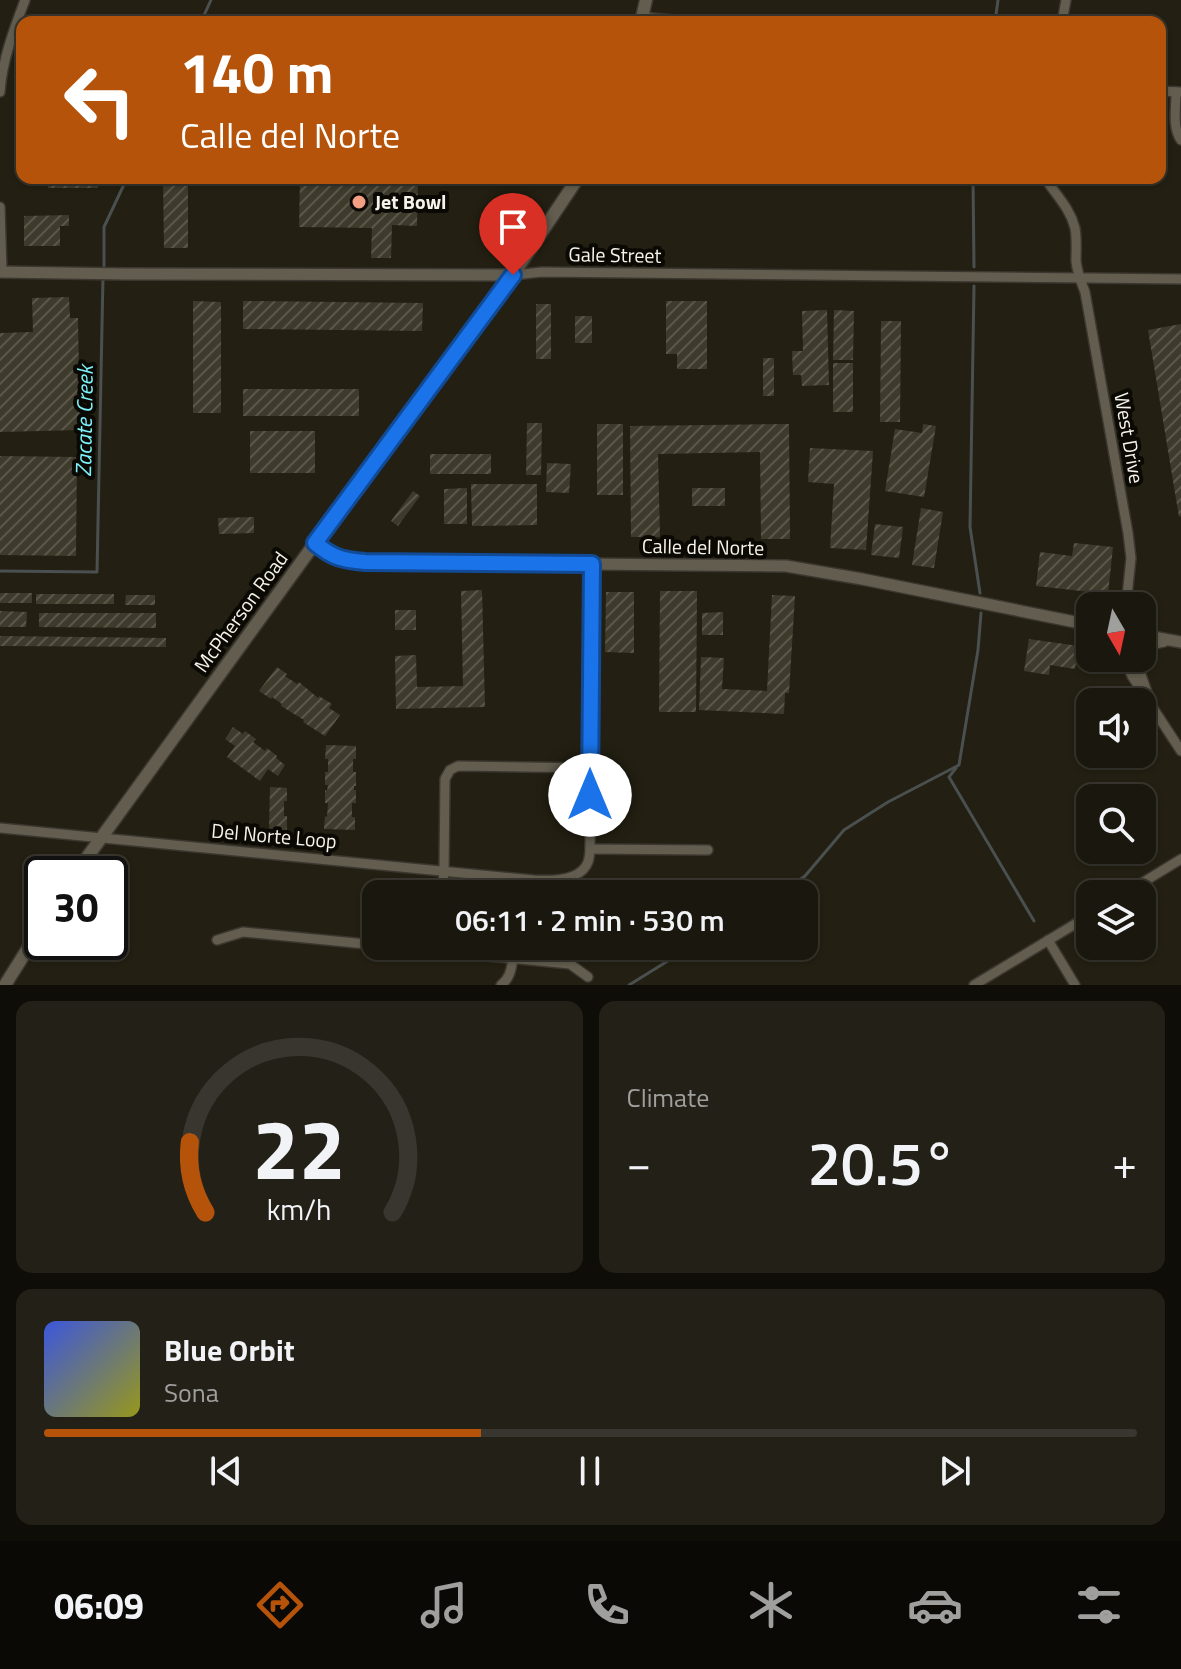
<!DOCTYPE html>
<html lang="en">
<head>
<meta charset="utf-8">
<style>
  :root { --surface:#1a170e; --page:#232017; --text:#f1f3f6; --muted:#9f9f9e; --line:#38362e; --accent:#b45309 }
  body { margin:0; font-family:"Titillium Web",sans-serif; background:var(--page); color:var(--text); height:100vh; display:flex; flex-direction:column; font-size:30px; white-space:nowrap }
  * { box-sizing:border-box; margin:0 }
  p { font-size:26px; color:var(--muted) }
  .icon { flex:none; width:44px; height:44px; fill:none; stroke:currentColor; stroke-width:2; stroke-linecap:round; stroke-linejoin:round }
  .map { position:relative; height:985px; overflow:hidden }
  .side { display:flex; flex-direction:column; gap:16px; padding:16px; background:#0e0d08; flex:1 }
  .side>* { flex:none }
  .top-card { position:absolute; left:16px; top:16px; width:1150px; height:168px; border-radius:16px; box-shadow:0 2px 6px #0004,0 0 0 2px var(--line); background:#b45309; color:#fff; overflow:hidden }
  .needle { width:52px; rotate:171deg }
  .tools { position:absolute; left:1076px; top:592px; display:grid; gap:16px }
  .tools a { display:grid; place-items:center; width:80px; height:80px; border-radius:16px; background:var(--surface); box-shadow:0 2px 6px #0004,0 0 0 2px var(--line); font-size:40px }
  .speed { position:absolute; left:24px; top:856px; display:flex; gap:16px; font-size:40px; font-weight:700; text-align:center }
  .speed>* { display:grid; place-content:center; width:104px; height:104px; border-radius:50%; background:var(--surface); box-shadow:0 2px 6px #0004,0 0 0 2px var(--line); line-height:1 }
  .speed .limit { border:4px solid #111; border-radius:12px; background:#fff; color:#111 }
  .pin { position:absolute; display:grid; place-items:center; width:68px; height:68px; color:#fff; margin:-82px -34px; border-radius:50% 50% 50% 0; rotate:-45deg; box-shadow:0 0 8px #0007 }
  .pin .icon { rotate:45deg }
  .me { position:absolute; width:88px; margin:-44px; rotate:0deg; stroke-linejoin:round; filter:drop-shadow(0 0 6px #0008) }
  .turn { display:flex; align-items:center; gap:28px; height:168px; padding:0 32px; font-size:36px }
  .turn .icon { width:104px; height:104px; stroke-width:2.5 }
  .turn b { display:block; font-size:56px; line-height:68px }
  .big { font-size:60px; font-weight:600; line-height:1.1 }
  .side .tile { flex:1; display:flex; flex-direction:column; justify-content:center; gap:12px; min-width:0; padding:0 28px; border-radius:16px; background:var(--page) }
  .side .dial { align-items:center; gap:0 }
  .dial svg { height:208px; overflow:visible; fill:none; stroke:var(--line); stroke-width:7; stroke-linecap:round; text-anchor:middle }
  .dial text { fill:var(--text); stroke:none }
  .song { display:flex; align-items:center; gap:24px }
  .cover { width:96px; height:96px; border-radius:12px; background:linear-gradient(135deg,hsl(230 70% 55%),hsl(60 70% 35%)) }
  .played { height:8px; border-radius:4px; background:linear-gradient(90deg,var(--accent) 40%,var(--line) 40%) }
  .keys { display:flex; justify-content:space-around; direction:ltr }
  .heat { display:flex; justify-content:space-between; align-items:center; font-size:44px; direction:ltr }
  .side .tiles { flex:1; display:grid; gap:16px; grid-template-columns:1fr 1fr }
  .tile:last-child { grid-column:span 2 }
  .trip { position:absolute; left:362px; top:880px; width:456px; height:80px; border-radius:16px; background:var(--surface); box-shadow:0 2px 6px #0004,0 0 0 2px var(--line); font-weight:600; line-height:80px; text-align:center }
  .tabs { display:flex; height:128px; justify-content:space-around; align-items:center; background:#0a0906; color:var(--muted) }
  .tabs .icon { width:56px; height:56px }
  .tabs .on { color:var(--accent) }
  .tabs b { font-size:36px; color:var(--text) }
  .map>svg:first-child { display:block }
</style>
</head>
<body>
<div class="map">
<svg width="1181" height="985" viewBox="0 0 1181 985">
  <defs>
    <pattern id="building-hatch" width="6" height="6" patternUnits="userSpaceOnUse" patternTransform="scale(2)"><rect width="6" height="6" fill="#3e3a2c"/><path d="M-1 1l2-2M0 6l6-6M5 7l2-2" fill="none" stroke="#5a574b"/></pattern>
  </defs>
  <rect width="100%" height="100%" fill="#231f12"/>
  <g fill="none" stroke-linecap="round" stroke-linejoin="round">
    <!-- stream -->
    <g stroke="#4a504f" stroke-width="3">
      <path d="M201 22 211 0"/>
      <path d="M995 22 998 0"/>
      <path d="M973 178 974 267"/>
      <path d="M104 270V227L127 178"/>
      <path d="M974 286 970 527 980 593"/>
      <path d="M0 571 97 572 103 277"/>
      <path d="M956 768 949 777 1034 921"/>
      <path d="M778 894 805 876 844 830 888 802 959 765 978 650 981 613"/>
      <path d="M629 985 692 946"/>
    </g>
  </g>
  <!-- building -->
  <g fill="url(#building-hatch)">
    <rect x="48" y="178" width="50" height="10"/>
    <path d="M163 178H188V248H164Z"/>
    <path d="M300 178H418L417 226 392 225 391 258H371L372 228 299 227Z"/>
    <path d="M69 215V226H60V246H24V216Z"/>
    <path d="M69 297 70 318H78L80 430 0 432V333L33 332 32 298Z"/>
    <path d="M193 301 221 302V413H193Z"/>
    <path d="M243 301 423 303 422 331 243 329Z"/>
    <path d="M666 301H707V369H677V354H666Z"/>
    <rect x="536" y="304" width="15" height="55"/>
    <path d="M827 310 829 385 802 386 801 375H793L792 351H803L802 311Z"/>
    <path d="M834 310 854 311 853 360H833Z"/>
    <rect x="575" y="316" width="17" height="27"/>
    <path d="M881 321H901L900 422H880Z"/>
    <path d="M1181 324V516L1179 517 1148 330Z"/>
    <rect x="763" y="358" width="11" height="38"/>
    <rect x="833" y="363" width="20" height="49"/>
    <rect x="243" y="389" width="116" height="27"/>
    <path d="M527 423H542L541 475H526Z"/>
    <rect x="597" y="424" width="26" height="71"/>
    <path d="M789 424 790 539H761L760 452 658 454 660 537H631L630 426Z"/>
    <path d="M923 424 936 426 924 497 885 491 895 429 922 433Z"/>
    <rect x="250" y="431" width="65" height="42"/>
    <path d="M810 448 873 451 866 550 830 548 834 484 808 482Z"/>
    <rect x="430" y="454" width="61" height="20"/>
    <path d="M0 456 77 457 76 556 0 555Z"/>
    <path d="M547 463 571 464 569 493 546 492Z"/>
    <path d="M471 484H537V525L472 526Z"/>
    <path d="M467 488V524H444V489Z"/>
    <rect x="692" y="488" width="33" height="18"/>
    <path d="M413 491 420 496 398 526 391 521Z"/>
    <path d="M921 508 943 512 934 568 912 565Z"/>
    <path d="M254 517V533L219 534 218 518Z"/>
    <path d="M875 524 903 527 899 558 871 555Z"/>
    <path d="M1074 543 1113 547 1108 594 1036 586 1040 552 1072 556Z"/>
    <path d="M482 590 485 707 396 709 395 656 416 655 417 687 463 686 461 591Z"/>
    <path d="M660 591H697L696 712H659Z"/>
    <path d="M606 592H634V653L605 652Z"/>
    <rect x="0" y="593" width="32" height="10"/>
    <rect x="36" y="594" width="78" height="10"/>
    <path d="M126 595H155V605H125Z"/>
    <path d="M772 595 795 596 789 693H785L784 714 699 710 701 657 724 658 722 689 767 691Z"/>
    <rect x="395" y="610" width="21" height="20"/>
    <path d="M0 611 27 612 26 627H0Z"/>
    <path d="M723 612V635H702V613Z"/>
    <path d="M39 613H156V628L39 627Z"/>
    <path d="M0 636 166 638V647L0 646Z"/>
    <path d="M1029 639 1079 646 1075 669 1050 665 1049 675 1024 671Z"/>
    <path d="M277 667 287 674 285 676 297 684 299 682 318 698 319 696 332 704 329 708 340 715 325 736 303 722 304 720 281 706 282 704 272 697 271 699 259 691Z"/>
    <path d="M233 727 243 734 245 731 256 739 253 742 265 751 267 748 277 756 276 758 285 765 278 776 268 769 260 781 227 757 235 746 225 739Z"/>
    <path d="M326 745 356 746V759H353V772H356V786H354V790H356V803H352V817H355V830L324 829 325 816 327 817 328 803H325V790L327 791 328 785H325V772H328V759H325Z"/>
    <path d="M270 787 287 788V801H284V816H287V830H269Z"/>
  </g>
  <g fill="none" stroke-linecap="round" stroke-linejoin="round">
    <!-- minor casing -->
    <g stroke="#3b3730" stroke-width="12">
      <g id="minor">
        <path d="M642 17 672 20 776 22"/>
        <path d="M1062 22 1066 0"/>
        <path d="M1160 91 1181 92"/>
        <path d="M0 92C2 61 14 29 25 0"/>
        <path d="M1176 92C1176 107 1172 128 1181 140"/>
        <path d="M1045 178C1056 195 1070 208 1075 228 1077 239 1076 250 1076 261 1077 272 1081 282 1085 292L1128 533 1131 558 1126 606"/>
        <path d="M0 207 2 272"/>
        <path d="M513 275 542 272 1181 279"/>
        <path d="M1124 658 1132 676 1181 751"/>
        <path d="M0 828 534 880C551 881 581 881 588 862 589 860 590 852 590 849L592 564"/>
        <path d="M590 849 708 850"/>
        <path d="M442 894 444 871 445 779 450 770 458 766 591 768"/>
        <path d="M1124 894 1181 859"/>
        <path d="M217 940 243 932 376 945"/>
        <path d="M1048 940 1075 985"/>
        <path d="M383 946 570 964 588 977"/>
        <path d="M501 985C510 978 511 970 513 959"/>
        <path d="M974 985 1090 915"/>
      </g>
    </g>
    <!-- tertiary casing -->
    <g stroke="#3b3730" stroke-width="14">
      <g id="tertiary">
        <path d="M0 272 126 274 513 275"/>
        <path d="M315 543C333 558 343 560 365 562L786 566 862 579 1090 625"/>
        <path d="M1142 635 1181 642"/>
        <path d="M1142 649 1150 644 1164 641"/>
        <path d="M1137 658V666L1148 698"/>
      </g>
    </g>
    <!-- secondary casing -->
    <g stroke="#3b3730" stroke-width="15">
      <g id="secondary">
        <path d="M641 22 646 0"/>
        <path d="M75 874 315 543 513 275 578 178"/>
        <path d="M5 985 42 926"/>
      </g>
    </g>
    <!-- minor -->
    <use href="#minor" stroke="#625d4e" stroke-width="9"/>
    <!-- tertiary -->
    <use href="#tertiary" stroke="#625d4e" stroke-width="11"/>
    <!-- secondary -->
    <use href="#secondary" stroke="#625d4e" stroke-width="12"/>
  </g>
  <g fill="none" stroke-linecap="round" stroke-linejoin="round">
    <!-- route casing -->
    <g stroke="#114b97" stroke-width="20">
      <path id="route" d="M513 275 315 543C333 558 342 560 365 562L592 564 590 795"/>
    </g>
    <!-- route -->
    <use href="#route" stroke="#1a73e8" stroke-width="14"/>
  </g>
  <!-- markers -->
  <circle fill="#f39f83" stroke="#0a0904" stroke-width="3" cx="359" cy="202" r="8"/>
  <g text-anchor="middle" stroke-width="8" stroke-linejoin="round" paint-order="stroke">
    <!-- poi labels -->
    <g font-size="20" font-weight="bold" fill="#f6f3ea" stroke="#0a0904" text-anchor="start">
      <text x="375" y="209">Jet Bowl</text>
    </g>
    <!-- street labels -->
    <g font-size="20" fill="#f6f3ea" stroke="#0a0904">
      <text transform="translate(615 255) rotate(1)" y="7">Gale Street</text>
      <text transform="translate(1129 438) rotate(80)" y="7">West Drive</text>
      <text transform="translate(703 547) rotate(1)" y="7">Calle del Norte</text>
      <text transform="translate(241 612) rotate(-54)" y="7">McPherson Road</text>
      <text transform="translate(274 836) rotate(5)" y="7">Del Norte Loop</text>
    </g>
    <!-- water labels -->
    <g font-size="22" font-style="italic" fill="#7ff3fd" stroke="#0a0904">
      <text transform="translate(84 421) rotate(-89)" y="8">Zacate Creek</text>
    </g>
  </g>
</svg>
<div class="tools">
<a><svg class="needle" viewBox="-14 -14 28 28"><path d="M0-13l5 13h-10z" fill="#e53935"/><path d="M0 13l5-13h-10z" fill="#9f9f9e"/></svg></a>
<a><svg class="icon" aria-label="sound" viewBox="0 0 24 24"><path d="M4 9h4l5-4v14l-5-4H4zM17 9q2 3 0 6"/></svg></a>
<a><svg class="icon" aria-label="search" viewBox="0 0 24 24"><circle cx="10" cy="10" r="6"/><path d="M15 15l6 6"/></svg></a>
<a><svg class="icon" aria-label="layers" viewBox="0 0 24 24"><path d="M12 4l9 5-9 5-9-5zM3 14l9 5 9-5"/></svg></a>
</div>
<div class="speed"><div class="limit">30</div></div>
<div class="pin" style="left:513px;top:275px;background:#d93025"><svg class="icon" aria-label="arrive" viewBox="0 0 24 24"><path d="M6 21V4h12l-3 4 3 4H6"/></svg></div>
<svg class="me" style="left:590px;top:795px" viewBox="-20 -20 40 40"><circle r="19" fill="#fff"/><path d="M0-13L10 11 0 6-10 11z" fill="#1a73e8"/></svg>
<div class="trip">06:11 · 2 min · 530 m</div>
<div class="top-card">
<div class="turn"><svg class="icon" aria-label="left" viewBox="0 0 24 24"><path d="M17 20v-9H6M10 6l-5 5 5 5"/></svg><div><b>140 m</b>Calle del Norte</div></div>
</div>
</div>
<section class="side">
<div class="tiles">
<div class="tile dial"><svg viewBox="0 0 100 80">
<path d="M14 69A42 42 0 1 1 86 69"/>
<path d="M14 69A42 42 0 0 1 8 42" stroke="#b45309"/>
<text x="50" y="56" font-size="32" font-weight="700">22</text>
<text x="50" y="72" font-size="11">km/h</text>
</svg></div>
<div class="tile"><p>Climate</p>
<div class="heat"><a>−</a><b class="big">20.5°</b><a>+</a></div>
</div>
<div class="tile">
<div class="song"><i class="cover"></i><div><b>Blue Orbit</b><p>Sona</p></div></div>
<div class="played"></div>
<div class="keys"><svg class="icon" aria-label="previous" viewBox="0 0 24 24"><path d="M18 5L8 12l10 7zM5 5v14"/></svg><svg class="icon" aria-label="pause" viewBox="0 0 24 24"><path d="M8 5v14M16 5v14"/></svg><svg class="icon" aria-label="next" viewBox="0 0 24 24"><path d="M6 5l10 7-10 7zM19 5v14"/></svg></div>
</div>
</div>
</section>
<nav class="tabs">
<b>06:09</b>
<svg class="icon on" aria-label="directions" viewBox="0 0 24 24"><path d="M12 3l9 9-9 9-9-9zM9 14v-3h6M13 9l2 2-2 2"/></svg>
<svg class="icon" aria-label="music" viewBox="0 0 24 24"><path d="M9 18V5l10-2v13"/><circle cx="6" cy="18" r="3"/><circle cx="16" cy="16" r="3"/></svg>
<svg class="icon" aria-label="phone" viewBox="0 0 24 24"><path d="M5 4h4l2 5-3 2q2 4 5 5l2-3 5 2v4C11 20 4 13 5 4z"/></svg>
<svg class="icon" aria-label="climate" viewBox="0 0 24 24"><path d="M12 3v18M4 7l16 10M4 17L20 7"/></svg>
<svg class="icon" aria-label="car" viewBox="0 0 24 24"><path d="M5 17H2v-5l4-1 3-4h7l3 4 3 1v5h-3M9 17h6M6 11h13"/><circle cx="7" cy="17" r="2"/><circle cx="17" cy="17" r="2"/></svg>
<svg class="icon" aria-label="filters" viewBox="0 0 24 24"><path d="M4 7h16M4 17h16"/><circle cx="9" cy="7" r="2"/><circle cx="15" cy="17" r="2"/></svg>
</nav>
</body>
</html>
